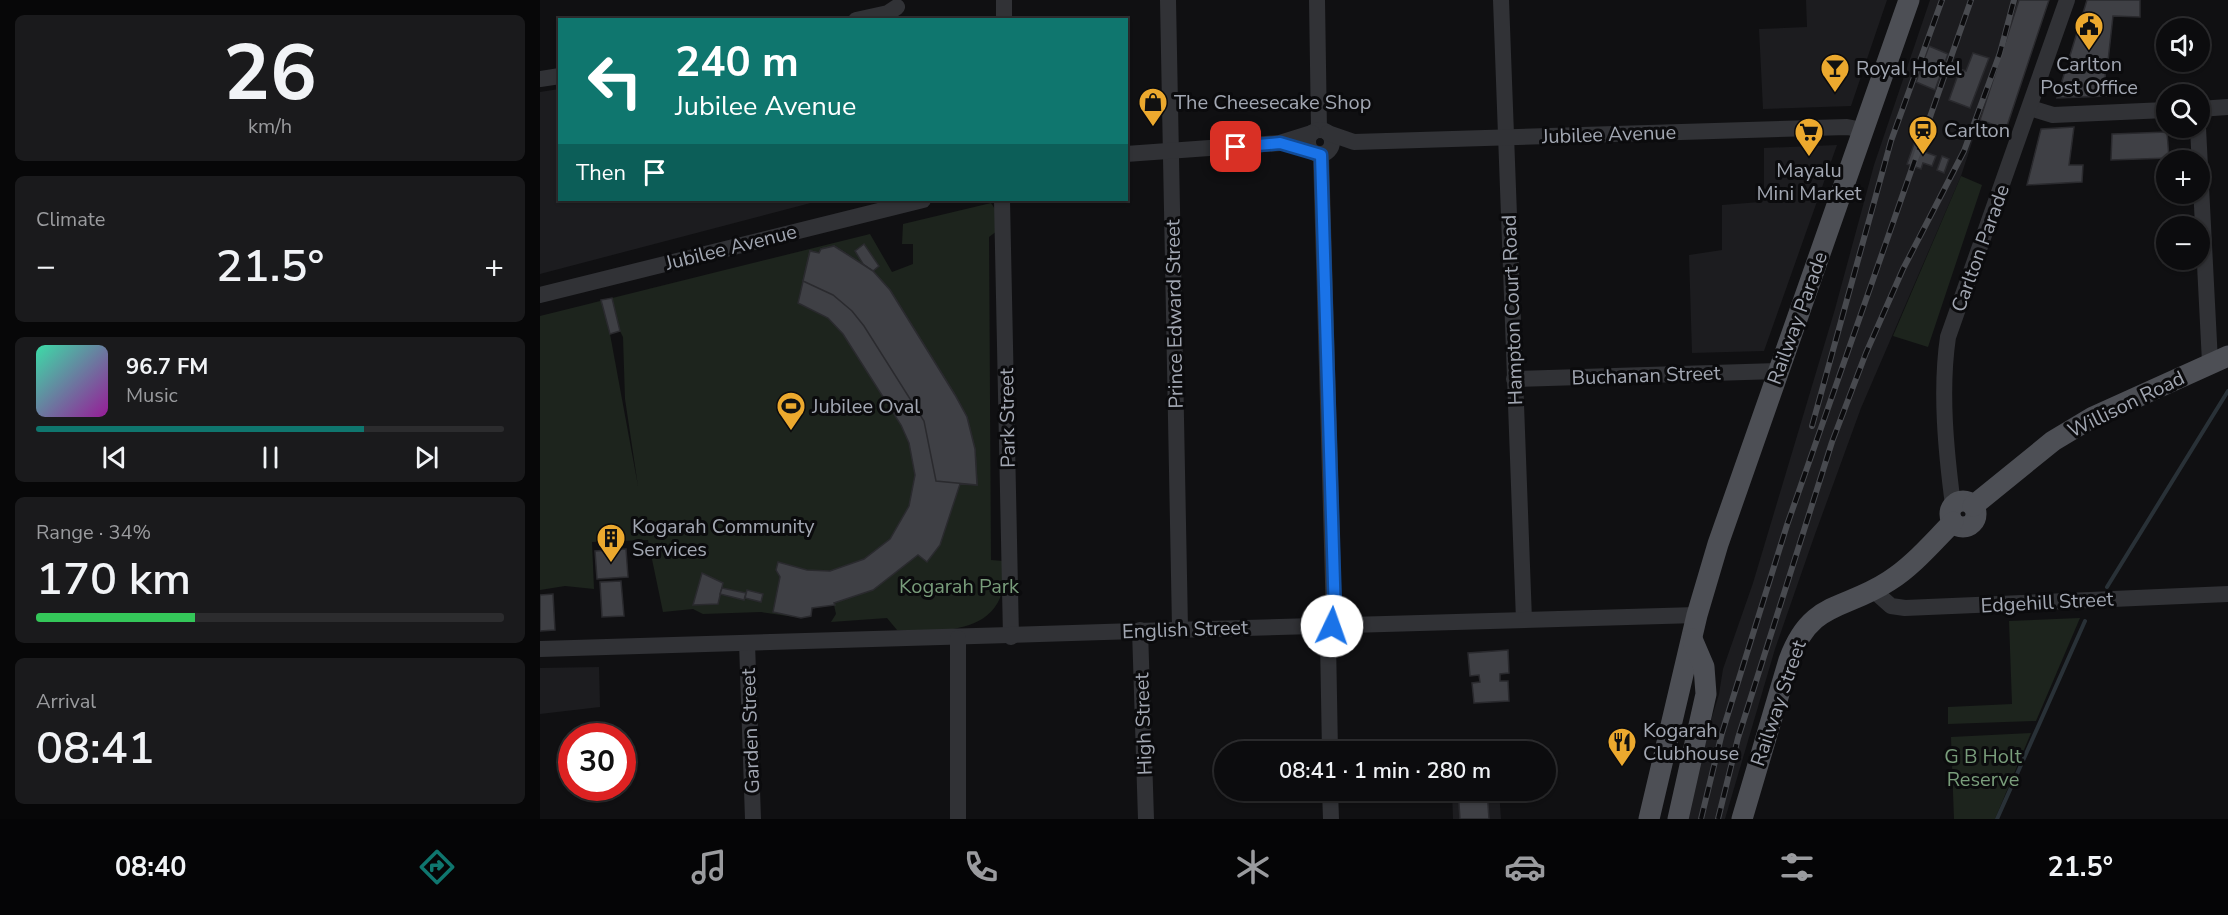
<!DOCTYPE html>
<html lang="en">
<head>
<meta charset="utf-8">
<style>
  :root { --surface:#0c0c0e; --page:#1a1a1c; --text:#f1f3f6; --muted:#9a9b9e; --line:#2c2c2e; --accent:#0f766e }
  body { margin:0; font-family:"Nunito Sans",sans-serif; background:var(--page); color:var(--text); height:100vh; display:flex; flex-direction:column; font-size:22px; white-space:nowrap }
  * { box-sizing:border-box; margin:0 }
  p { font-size:20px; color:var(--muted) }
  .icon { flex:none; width:33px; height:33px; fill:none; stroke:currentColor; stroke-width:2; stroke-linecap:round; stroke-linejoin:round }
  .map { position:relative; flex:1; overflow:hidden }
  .drawer { display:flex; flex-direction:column; gap:15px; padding:15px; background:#070708; width:540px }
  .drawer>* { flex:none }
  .guide { position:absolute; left:18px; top:18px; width:570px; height:183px; border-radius:0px; box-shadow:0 2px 4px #0004,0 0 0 2px var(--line); background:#0f766e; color:#fff; overflow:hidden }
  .controls { position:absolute; left:1616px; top:18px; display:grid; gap:12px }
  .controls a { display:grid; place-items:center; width:54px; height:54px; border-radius:50%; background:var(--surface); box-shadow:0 2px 4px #0004,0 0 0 2px var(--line); font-size:30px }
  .speed { position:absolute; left:18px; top:723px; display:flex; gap:12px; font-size:30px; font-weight:700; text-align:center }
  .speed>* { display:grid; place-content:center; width:78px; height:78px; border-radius:50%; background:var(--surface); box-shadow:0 2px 4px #0004,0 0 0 2px var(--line); line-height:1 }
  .speed .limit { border:9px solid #d22; background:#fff; color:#111 }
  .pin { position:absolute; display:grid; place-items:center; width:51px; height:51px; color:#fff; margin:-26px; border-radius:12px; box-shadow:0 3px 9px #0006 }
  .me { position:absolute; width:66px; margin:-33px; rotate:3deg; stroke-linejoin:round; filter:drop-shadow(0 0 4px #0008) }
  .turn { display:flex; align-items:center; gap:21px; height:126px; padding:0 18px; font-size:27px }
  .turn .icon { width:78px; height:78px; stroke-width:2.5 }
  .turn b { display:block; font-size:42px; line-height:51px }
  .then { display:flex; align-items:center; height:57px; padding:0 18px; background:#0003; gap:12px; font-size:22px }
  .big { font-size:45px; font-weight:600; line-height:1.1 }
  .drawer .tile { flex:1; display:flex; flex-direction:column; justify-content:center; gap:9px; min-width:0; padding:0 21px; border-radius:9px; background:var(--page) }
  .drawer .dial { align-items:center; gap:0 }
  .dial b { font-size:78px; line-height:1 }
  .song { display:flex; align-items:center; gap:18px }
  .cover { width:72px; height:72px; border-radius:9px; background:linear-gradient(135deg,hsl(160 70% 55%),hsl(300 70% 35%)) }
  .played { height:6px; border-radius:3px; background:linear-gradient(90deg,var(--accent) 70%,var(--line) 70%) }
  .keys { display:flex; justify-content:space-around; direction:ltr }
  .heat { display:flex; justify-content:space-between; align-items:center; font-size:33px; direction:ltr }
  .charge { height:9px; border-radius:4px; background:linear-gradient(90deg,#34c759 34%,var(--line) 0) }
  .trip { position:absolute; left:674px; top:741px; width:342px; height:60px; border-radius:30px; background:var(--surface); box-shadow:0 2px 4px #0004,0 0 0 2px var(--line); font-weight:600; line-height:60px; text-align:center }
  .tab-bar { display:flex; height:96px; justify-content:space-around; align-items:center; background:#050506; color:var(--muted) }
  .tab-bar .icon { width:42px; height:42px }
  .tab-bar .current { color:var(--accent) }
  .tab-bar b { font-size:27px; color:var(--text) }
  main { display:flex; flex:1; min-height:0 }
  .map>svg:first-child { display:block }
</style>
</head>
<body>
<main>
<section class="drawer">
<div class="tile dial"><b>26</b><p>km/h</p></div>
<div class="tile"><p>Climate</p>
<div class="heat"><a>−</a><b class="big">21.5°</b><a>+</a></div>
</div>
<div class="tile">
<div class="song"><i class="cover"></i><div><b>96.7 FM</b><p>Music</p></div></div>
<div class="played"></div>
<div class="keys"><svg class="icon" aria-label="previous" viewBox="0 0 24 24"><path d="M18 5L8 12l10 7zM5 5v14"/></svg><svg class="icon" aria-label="pause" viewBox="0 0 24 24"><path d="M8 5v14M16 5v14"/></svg><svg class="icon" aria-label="next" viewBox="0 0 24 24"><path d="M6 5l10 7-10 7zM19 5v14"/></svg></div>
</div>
<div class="tile"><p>Range · 34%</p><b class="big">170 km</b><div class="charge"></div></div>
<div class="tile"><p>Arrival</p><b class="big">08:41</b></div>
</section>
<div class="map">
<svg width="1688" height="819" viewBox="0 0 1688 819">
  <rect width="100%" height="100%" fill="#101012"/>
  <!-- built -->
  <g fill="#1c1c1f">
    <path d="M1266 0H1347L1311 106 1223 109 1219 29 1267 27Z"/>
    <path d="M1390 0H1479L1421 176 1321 408 1274 537 1235 649 1185 819H1145L1155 773 1179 694 1183 669 1213 583 1295 309 1334 165Z"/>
    <path d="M19 89 20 200H282L0 274V92Z"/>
    <path d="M1297 145 1224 351 1152 353 1149 255 1182 250V205L1220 202 1224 190V148Z"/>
    <path d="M59 667 60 707 0 714V668Z"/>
    <path d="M912 791H959L961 819H913Z"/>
  </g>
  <!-- green -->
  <g fill="#1d241d" fill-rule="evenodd">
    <path d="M1421 176 1442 185 1388 347 1353 336Z"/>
    <path d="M451 203 455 209 457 231 449 237 451 560 463 561C462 572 464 588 460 598 444 636 390 631 357 630L347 618 291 622 296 614 294 605 272 608 271 616 261 618 221 612 163 614 153 609 123 612 108 540 52 542 54 589 25 586 0 590V316L330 234 352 272 373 264V244H362L363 224ZM80 331 83 337 85 399 98 486 70 334Z"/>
    <path d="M1540 618 1496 721 1408 724V707L1472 704 1469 621Z"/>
    <path d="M1491 733 1455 819H1414L1411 737Z"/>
  </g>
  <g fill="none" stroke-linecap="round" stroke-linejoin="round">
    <!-- stream -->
    <g stroke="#293137" stroke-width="4">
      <path d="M1567 587 1688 391"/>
      <path d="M1457 819 1545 621"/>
    </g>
  </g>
  <!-- building -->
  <g fill="#3f4045" stroke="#2a2a2e" stroke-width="1.5">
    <path d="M1479 0H1509L1466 129 1440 120Z"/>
    <path d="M1547 0H1600V17L1573 16 1568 61 1528 62Z"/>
    <path d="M1389 46 1408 54 1395 90 1376 82Z"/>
    <path d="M1433 53 1449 58 1430 108 1409 100 1420 69 1426 71Z"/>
    <path d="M1565 70 1566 96 1517 98 1525 71Z"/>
    <path d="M1534 127 1529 165H1543L1542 182 1487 185 1501 129Z"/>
    <path d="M1627 132 1629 158 1571 160 1572 134Z"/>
    <path d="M1375 141 1387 146 1385 152 1396 156 1392 166 1383 163 1381 169 1367 164Z"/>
    <path d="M1402 156 1409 159 1404 173 1397 170Z"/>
    <path d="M324 244 339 266 333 271 323 264 315 251Z"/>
    <path d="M294 246 333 271 350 290 415 395 427 417 435 449 437 485 420 484 400 545 387 562 378 555 333 590 294 603 295 605 272 608 271 616 261 618 233 612 240 577 236 570 238 562 267 570 290 571 324 559 350 539 369 506 375 475 369 443 361 425 303 334 288 318 258 303 270 251 279 253 281 249Z"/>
    <path d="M294 246 333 271 350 290 415 395 427 417 435 449 437 485 396 481 384 421 324 326 312 311 293 295 263 281 270 251 279 253 281 249Z"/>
    <path d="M72 298 80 331 70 334 61 300Z"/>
    <path d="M86 549 88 577 57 579 55 551Z"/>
    <path d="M162 573 183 583 178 604 153 605Z"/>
    <path d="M81 581 84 616 62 617 60 582Z"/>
    <path d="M182 588 206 593 204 600 180 594Z"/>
    <path d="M207 590 223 594 221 602 205 598Z"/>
    <path d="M13 594 15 630 0 631V595Z"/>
    <path d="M968 650 969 673 960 674V681H968L969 701 934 703 932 683 940 682 939 675 930 676 928 653Z"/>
    <path d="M918 790H947L949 819H920Z"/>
  </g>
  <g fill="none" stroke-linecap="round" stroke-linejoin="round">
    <!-- minor -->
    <g stroke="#313236" stroke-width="16">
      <path d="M464 0V20"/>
      <path d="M628 0 640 628"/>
      <path d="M777 0 779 130"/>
      <path d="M961 0 984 620"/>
      <path d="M316 20 348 13 357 7"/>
      <path d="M0 79 20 76"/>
      <path d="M1490 108 1513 115 1626 110"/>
      <path d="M1659 109 1688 107"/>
      <path d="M1658 128 1670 362"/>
      <circle cx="780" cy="142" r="12"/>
      <path d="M788 133 814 142 1307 127 1323 130"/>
      <path d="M586 154 740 143 772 133"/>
      <path d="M781 155 794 617 788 641 790 752"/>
      <path d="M462 200 471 637"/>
      <path d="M0 295 383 200"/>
      <path d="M974 379 1238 371"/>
      <path d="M1413 505C1406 451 1400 391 1408 337L1527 0"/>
      <path d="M1333 590 1351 606 1365 608 1688 594"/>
      <path d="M600 630 606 819"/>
      <path d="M207 643 213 819"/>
      <path d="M0 649C386 638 771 625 1157 615"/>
      <path d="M790 790 791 819"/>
      <path d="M418 819V638"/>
    </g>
    <!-- major -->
    <g stroke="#4d4f55" stroke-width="21">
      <circle cx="1423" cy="514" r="13"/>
      <path d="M1433 506 1513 441 1553 417 1688 356"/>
      <path d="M1109 819 1157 615 1178 544 1369 0"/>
      <path d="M1138 819 1166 694 1164 667 1152 639"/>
      <path d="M1202 819 1249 660C1271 600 1303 611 1349 581 1373 566 1393 542 1413 522"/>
    </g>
    <!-- rail casing -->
    <g stroke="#484a4f" stroke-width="6">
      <g id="rail">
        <path d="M1272 426 1351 141 1402 0"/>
        <path d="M1161 819 1182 733 1247 525 1431 0"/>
        <path d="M1178 819 1198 738 1292 442 1326 353 1363 269 1424 151 1460 53 1474 0"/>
      </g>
    </g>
    <!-- rail -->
    <use href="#rail" stroke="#0b0b0d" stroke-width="4" stroke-dasharray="11" stroke-linecap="butt"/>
  </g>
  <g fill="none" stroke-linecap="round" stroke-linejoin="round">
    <!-- route casing -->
    <g stroke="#114b97" stroke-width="15">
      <path id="route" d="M696 147 740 143 781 155 795 616 792 626"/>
    </g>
    <!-- route -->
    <use href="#route" stroke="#1a73e8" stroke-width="10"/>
  </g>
  <!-- icons -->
  <defs>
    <g id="civic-pin" transform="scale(1.5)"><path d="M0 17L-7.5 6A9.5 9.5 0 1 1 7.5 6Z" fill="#eca92e" stroke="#0b0b0d"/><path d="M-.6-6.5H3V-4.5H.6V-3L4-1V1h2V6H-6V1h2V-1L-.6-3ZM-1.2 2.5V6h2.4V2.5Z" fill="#111"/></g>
    <g id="bar-pin" transform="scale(1.5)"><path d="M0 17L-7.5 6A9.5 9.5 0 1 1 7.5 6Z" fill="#eca92e" stroke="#0b0b0d"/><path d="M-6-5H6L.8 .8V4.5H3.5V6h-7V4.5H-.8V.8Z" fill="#111"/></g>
    <g id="shop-pin" transform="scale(1.5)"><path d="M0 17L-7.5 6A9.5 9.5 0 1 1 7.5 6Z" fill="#eca92e" stroke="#0b0b0d"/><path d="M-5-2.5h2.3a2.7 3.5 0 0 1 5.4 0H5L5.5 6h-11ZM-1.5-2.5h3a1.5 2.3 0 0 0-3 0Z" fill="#111"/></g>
    <g id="station-pin" transform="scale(1.5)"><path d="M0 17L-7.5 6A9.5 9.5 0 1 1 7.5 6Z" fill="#eca92e" stroke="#0b0b0d"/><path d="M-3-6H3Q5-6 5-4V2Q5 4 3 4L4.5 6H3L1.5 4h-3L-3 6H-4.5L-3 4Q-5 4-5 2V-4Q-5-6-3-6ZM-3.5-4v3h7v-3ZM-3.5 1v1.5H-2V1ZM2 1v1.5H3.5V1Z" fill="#111"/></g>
    <g id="supermarket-pin" transform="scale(1.5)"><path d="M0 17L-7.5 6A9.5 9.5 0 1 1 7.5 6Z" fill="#eca92e" stroke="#0b0b0d"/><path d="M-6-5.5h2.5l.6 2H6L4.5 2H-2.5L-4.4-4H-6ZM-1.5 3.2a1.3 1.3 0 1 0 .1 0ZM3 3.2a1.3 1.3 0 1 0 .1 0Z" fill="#111"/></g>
    <g id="stadium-pin" transform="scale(1.5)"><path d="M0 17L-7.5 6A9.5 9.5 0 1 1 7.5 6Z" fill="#eca92e" stroke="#0b0b0d"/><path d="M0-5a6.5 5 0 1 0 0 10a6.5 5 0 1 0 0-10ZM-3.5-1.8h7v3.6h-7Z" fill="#111"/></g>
    <g id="building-pin" transform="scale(1.5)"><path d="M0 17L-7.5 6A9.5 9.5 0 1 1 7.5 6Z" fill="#eca92e" stroke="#0b0b0d"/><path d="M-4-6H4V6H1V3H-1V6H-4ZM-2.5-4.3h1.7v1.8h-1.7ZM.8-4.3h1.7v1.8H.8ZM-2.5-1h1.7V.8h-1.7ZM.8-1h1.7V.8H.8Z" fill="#111"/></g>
    <g id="restaurant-pin" transform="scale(1.5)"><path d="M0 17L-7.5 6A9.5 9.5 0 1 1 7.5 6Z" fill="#eca92e" stroke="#0b0b0d"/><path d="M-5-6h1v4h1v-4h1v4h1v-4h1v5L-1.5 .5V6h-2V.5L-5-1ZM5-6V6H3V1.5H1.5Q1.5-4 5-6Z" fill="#111"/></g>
  </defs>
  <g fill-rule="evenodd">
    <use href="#civic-pin" x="1549" y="26"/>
    <use href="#bar-pin" x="1295" y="68"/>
    <use href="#shop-pin" x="613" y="102"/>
    <use href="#station-pin" x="1383" y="130"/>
    <use href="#supermarket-pin" x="1269" y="132"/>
    <use href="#stadium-pin" x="251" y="406"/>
    <use href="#building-pin" x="71" y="538"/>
    <use href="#restaurant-pin" x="1082" y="742"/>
  </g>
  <g text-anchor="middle" stroke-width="6" stroke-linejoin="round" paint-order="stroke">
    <!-- poi labels -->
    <g font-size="20" fill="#a2a7b2" stroke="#0b0b0d" text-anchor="start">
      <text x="1549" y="71" text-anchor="middle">Carlton<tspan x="1549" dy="23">Post Office</tspan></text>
      <text x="1316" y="75">Royal Hotel</text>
      <text x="634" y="109">The Cheesecake Shop</text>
      <text x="1404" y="137">Carlton</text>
      <text x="1269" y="177" text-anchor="middle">Mayalu<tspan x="1269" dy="23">Mini Market</tspan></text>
      <text x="272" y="413">Jubilee Oval</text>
      <text x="92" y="533">Kogarah Community<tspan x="92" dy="23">Services</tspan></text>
      <text x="1103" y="737">Kogarah<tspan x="1103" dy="23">Clubhouse</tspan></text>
    </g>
    <!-- street labels -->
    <g font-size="20" fill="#a2a7b2" stroke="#0b0b0d">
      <text transform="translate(1069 134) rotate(-2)" y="7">Jubilee Avenue</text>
      <text transform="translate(191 247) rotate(-14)" y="7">Jubilee Avenue</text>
      <text transform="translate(1440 248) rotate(-70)" y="7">Carlton Parade</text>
      <text transform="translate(972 310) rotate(-92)" y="7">Hampton Court Road</text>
      <text transform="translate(634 314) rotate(-91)" y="7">Prince Edward Street</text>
      <text transform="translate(1257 318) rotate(-70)" y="7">Railway Parade</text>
      <text transform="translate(1106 375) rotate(-2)" y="7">Buchanan Street</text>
      <text transform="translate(1586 404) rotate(-26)" y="7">Willison Road</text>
      <text transform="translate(467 418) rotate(-91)" y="7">Park Street</text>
      <text transform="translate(1507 602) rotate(-3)" y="7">Edgehill Street</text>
      <text transform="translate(645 629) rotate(-2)" y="7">English Street</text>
      <text transform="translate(1238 703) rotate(-71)" y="7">Railway Street</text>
      <text transform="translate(603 724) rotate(-92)" y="7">High Street</text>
      <text transform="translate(210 731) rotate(-92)" y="7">Garden Street</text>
    </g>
    <!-- park labels -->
    <g font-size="20" fill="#799d7b" stroke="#0b0b0d">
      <text x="419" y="593">Kogarah Park</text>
      <text x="1443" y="763">G B Holt<tspan x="1443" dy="23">Reserve</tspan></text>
    </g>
  </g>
</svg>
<div class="controls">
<a><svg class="icon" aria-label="sound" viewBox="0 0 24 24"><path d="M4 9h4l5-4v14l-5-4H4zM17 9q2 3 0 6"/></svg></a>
<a><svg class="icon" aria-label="search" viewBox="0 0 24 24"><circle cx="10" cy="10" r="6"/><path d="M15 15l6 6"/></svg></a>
<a>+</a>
<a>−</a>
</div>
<div class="speed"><div class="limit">30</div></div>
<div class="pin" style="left:696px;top:147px;background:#d93025"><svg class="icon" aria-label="arrive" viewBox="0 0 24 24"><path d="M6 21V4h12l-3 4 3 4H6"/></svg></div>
<svg class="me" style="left:792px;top:626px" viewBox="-20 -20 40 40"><circle r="19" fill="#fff"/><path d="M0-13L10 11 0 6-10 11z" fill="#1a73e8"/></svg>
<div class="trip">08:41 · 1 min · 280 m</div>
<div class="guide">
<div class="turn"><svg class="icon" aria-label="left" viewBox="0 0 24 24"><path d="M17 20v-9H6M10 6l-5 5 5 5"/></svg><div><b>240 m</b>Jubilee Avenue</div></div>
<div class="then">Then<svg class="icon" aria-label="arrive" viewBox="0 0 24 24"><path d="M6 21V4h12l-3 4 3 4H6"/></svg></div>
</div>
</div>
</main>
<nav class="tab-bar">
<b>08:40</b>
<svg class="icon current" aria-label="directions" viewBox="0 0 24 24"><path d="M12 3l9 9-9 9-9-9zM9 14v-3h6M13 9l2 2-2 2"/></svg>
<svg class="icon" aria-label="music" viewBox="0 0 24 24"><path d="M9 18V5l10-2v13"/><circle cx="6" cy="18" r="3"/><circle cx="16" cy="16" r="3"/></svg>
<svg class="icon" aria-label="phone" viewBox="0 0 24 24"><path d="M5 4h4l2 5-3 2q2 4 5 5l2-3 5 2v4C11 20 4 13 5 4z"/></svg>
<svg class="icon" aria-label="climate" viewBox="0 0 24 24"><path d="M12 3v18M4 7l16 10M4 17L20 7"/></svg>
<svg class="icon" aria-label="car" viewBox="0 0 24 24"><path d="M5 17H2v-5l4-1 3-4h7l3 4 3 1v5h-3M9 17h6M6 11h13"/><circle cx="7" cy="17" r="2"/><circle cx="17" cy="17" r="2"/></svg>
<svg class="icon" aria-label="filters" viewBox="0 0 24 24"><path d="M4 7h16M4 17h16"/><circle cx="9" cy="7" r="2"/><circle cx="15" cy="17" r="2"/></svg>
<b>21.5°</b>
</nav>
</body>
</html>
